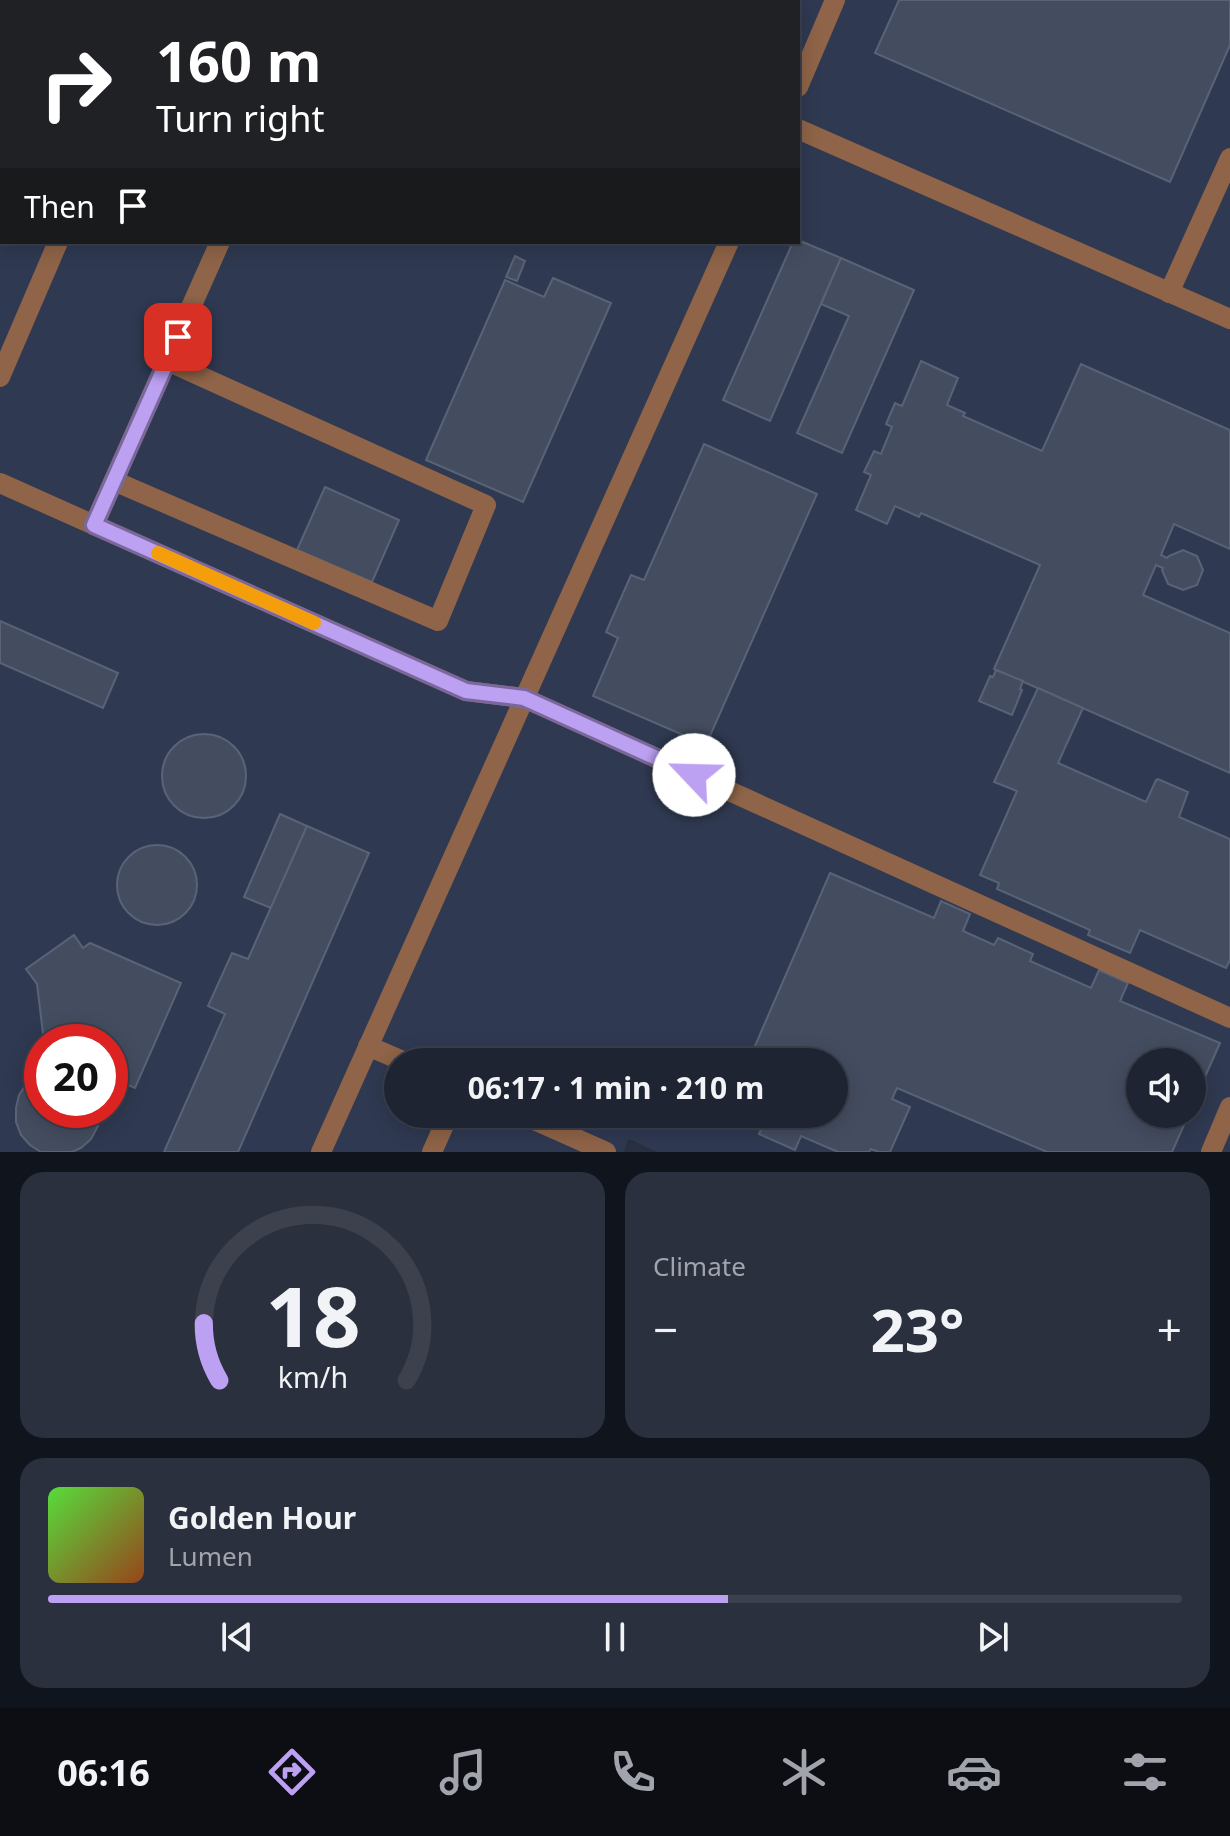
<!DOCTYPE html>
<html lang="en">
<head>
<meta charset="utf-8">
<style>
  :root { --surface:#1e2432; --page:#2b303e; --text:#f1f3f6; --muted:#a1a4ac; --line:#3c414d; --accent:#bca0f2 }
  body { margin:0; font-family:"Noto Sans",sans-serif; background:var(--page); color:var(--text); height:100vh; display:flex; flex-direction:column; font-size:30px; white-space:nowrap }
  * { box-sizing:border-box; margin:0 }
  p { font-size:26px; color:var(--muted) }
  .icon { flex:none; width:44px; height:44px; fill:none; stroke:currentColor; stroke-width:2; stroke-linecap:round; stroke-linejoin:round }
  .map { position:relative; height:1152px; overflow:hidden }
  .details { display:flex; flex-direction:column; gap:20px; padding:20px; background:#10141c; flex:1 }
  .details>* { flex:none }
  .hud { position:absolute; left:0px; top:0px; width:800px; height:244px; box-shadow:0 4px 20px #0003,0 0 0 2px var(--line); background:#202124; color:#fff; overflow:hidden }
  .fabs { position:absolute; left:1126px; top:1048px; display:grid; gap:16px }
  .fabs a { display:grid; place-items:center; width:80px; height:80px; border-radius:50%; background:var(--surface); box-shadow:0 4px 20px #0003,0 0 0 2px var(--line); font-size:40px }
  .speed { position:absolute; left:24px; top:1024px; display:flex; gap:16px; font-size:40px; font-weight:700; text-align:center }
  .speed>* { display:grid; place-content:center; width:104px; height:104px; border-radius:50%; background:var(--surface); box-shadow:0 4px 20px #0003,0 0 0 2px var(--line); line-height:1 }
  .speed .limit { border:12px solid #d22; background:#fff; color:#111 }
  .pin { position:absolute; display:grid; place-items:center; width:68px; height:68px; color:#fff; margin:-34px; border-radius:16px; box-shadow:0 4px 12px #0006 }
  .me { position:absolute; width:88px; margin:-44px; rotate:294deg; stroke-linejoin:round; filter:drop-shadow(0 0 6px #0008) }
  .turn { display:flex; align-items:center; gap:28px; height:168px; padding:0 24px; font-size:36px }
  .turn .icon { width:104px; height:104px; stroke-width:2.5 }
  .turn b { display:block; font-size:56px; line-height:68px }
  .then { display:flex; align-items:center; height:76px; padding:0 24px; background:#0003; gap:16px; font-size:30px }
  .big { font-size:60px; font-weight:700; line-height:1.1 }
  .details .widget { flex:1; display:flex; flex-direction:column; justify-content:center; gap:12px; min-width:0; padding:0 28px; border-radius:24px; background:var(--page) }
  .details .dial { align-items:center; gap:0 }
  .dial svg { height:208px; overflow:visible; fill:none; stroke:var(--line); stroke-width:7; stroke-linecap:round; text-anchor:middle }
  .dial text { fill:var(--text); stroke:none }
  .song { display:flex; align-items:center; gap:24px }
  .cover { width:96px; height:96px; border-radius:12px; background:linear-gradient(135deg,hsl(110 70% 55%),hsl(20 70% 35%)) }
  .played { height:8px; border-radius:4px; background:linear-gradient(90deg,var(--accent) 60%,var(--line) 60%) }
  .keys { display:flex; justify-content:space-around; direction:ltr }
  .heat { display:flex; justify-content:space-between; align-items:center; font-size:44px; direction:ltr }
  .details .tiles { flex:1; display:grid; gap:20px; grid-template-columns:1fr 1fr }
  .widget:last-child { grid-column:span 2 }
  .trip { position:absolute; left:384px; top:1048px; width:464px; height:80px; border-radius:40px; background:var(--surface); box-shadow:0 4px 20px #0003,0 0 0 2px var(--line); font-weight:700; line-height:80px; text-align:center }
  .tab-bar { display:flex; height:128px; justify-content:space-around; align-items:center; background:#0c0e14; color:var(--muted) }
  .tab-bar .icon { width:56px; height:56px }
  .tab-bar .current { color:var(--accent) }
  .tab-bar b { font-size:36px; color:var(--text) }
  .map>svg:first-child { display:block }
</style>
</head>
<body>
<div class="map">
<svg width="1230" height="1152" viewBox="0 0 1230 1152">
  <rect width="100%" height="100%" fill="#283042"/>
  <!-- built -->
  <path fill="#2f3951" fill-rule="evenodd" d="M0 0H1230V1152H657L629 1139 623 1152H0ZM2 2H798V242H2ZM42 1042H110V1110H42ZM398 1062H834V1114H398ZM1140 1062H1192V1114H1140Z"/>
  <!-- building -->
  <g fill="#444d60" stroke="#596377" stroke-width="2">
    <path d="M0 0H74L73 2H2V213L0 217Z"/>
    <path d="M899 0H1230V45L1170 182 875 53Z"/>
    <path d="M798 240 841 258 770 421 723 400 793 242H798Z"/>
    <path d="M515 256 525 261 517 281 506 277Z"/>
    <path d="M841 258 914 290 842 453 797 433 849 316 821 304Z"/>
    <path d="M553 278 611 303 523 502 426 460 505 280 544 297Z"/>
    <path d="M921 361 958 378 947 405 965 413 963 416 1042 451 1081 364 1230 430V549L1174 524 1161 555 1167 558 1169 556 1183 550 1197 556 1203 570 1197 585 1183 590 1168 584 1162 570 1163 568 1156 565 1143 595 1230 633V773L994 669 1040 565 921 513 919 517 895 506 887 524 856 510 871 475 864 472 874 451 881 454 892 427 886 424 895 403 902 406Z"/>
    <path d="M704 444 817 494 706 745 593 696 618 638 606 632 631 575 644 580Z"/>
    <path d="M325 487 399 520 372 582 297 550Z"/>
    <path d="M0 621 118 673 103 708 0 663Z"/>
    <path d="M996 670 1023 681 1020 689 1022 690 1012 715 979 701 990 676 993 677Z"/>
    <path d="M1038 688 1083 708 1058 763 1146 802 1156 780 1158 779 1188 792 1179 817 1230 839V960L1226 968 1140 930 1130 953 1088 935 1090 930 997 889 999 883 980 875 1017 791 994 782Z"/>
    <circle cx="204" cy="776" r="42"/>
    <path d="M280 814 307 826 271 908 244 897Z"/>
    <path d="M307 826 369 853 238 1152H164L225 1014 208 1006 232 953 248 959Z"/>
    <circle cx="157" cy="885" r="40"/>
    <path d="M830 873 934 918 941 901 970 914 963 931 994 945 998 938 1033 954 1030 961 1091 988 1099 970 1128 983 1120 1001 1220 1043 1192 1106V1062H1140V1114H1189L1172 1152H1047L897 1088 892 1099 910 1107 890 1152H879L871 1149 869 1152H838L801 1136 795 1150 759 1134 765 1120 751 1114H834V1062H748Z"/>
    <path d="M74 935 83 948 90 943 181 983 135 1088 110 1077V1042H44L37 984 26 969Z"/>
    <path d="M42 1074V1110H99L98 1126 91 1139 81 1148 72 1152H41L30 1145 21 1135 16 1122V1108L19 1095 27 1083Z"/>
  </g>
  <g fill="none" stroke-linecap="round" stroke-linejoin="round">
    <!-- minor -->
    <g stroke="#8f6448" stroke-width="20">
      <path d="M510 0 515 2"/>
      <path d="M161 2 162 0"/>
      <path d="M326 2V0"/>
      <path d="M798 87 835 0"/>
      <path d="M798 129 1230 319"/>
      <path d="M1169 293 1230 158"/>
      <path d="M0 377 58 242"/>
      <path d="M114 481 438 621 486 505 167 361"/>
      <path d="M0 483 466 691 524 698 1230 1018"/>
      <path d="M94 525 220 242"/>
      <path d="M368 1046 405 1062"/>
      <path d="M521 1114 606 1152"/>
      <path d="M321 1152 729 242"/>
      <path d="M432 1152 449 1114"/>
      <path d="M1211 1152 1230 1107"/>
    </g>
  </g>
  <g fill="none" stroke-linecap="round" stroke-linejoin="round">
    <!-- route casing -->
    <g stroke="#7a689d" stroke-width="20">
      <path id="route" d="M178 337 94 525 466 691 524 698 694 775"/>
    </g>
    <!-- route -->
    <use href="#route" stroke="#bca0f2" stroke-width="14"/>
    <!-- slow -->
    <path stroke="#f59e0b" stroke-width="14" d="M158 553 314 623"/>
  </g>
</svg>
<div class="fabs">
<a><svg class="icon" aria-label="sound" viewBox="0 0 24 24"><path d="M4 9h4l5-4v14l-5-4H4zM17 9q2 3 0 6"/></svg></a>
</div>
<div class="speed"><div class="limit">20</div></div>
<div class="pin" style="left:178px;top:337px;background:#d93025"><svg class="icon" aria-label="arrive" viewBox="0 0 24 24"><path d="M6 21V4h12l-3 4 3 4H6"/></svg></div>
<svg class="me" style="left:694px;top:775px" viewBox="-20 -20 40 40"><circle r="19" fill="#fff"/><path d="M0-13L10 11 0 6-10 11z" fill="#bca0f2"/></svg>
<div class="trip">06:17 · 1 min · 210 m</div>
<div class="hud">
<div class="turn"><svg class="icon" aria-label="right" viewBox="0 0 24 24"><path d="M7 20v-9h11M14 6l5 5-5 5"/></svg><div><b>160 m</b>Turn right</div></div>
<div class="then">Then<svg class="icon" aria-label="arrive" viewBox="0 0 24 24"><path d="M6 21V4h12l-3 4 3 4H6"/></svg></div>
</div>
</div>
<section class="details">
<div class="tiles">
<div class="widget dial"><svg viewBox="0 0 100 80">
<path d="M14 69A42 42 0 1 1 86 69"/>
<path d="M14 69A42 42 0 0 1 8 47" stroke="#bca0f2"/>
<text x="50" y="56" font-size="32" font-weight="700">18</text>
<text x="50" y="72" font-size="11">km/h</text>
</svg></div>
<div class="widget"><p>Climate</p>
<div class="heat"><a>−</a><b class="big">23°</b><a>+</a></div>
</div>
<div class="widget">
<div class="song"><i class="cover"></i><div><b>Golden Hour</b><p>Lumen</p></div></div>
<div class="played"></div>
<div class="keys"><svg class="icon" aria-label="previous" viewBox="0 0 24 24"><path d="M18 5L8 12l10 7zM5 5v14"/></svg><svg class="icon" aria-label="pause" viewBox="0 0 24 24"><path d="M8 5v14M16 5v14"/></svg><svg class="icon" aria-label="next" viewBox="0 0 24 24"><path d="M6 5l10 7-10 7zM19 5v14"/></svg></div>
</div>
</div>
</section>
<nav class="tab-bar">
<b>06:16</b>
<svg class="icon current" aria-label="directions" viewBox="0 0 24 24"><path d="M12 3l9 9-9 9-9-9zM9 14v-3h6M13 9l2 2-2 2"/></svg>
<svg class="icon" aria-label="music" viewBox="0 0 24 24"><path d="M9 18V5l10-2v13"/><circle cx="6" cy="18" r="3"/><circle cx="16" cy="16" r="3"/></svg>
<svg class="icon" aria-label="phone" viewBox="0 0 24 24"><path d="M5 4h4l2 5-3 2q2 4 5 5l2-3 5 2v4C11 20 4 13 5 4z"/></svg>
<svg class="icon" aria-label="climate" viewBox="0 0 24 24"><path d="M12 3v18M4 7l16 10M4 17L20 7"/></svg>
<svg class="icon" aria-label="car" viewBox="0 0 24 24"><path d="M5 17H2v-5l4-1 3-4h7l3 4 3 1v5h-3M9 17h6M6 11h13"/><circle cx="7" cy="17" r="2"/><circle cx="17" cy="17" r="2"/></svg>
<svg class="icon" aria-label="filters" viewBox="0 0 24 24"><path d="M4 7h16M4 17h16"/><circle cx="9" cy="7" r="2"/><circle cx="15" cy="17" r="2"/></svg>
</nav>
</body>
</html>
